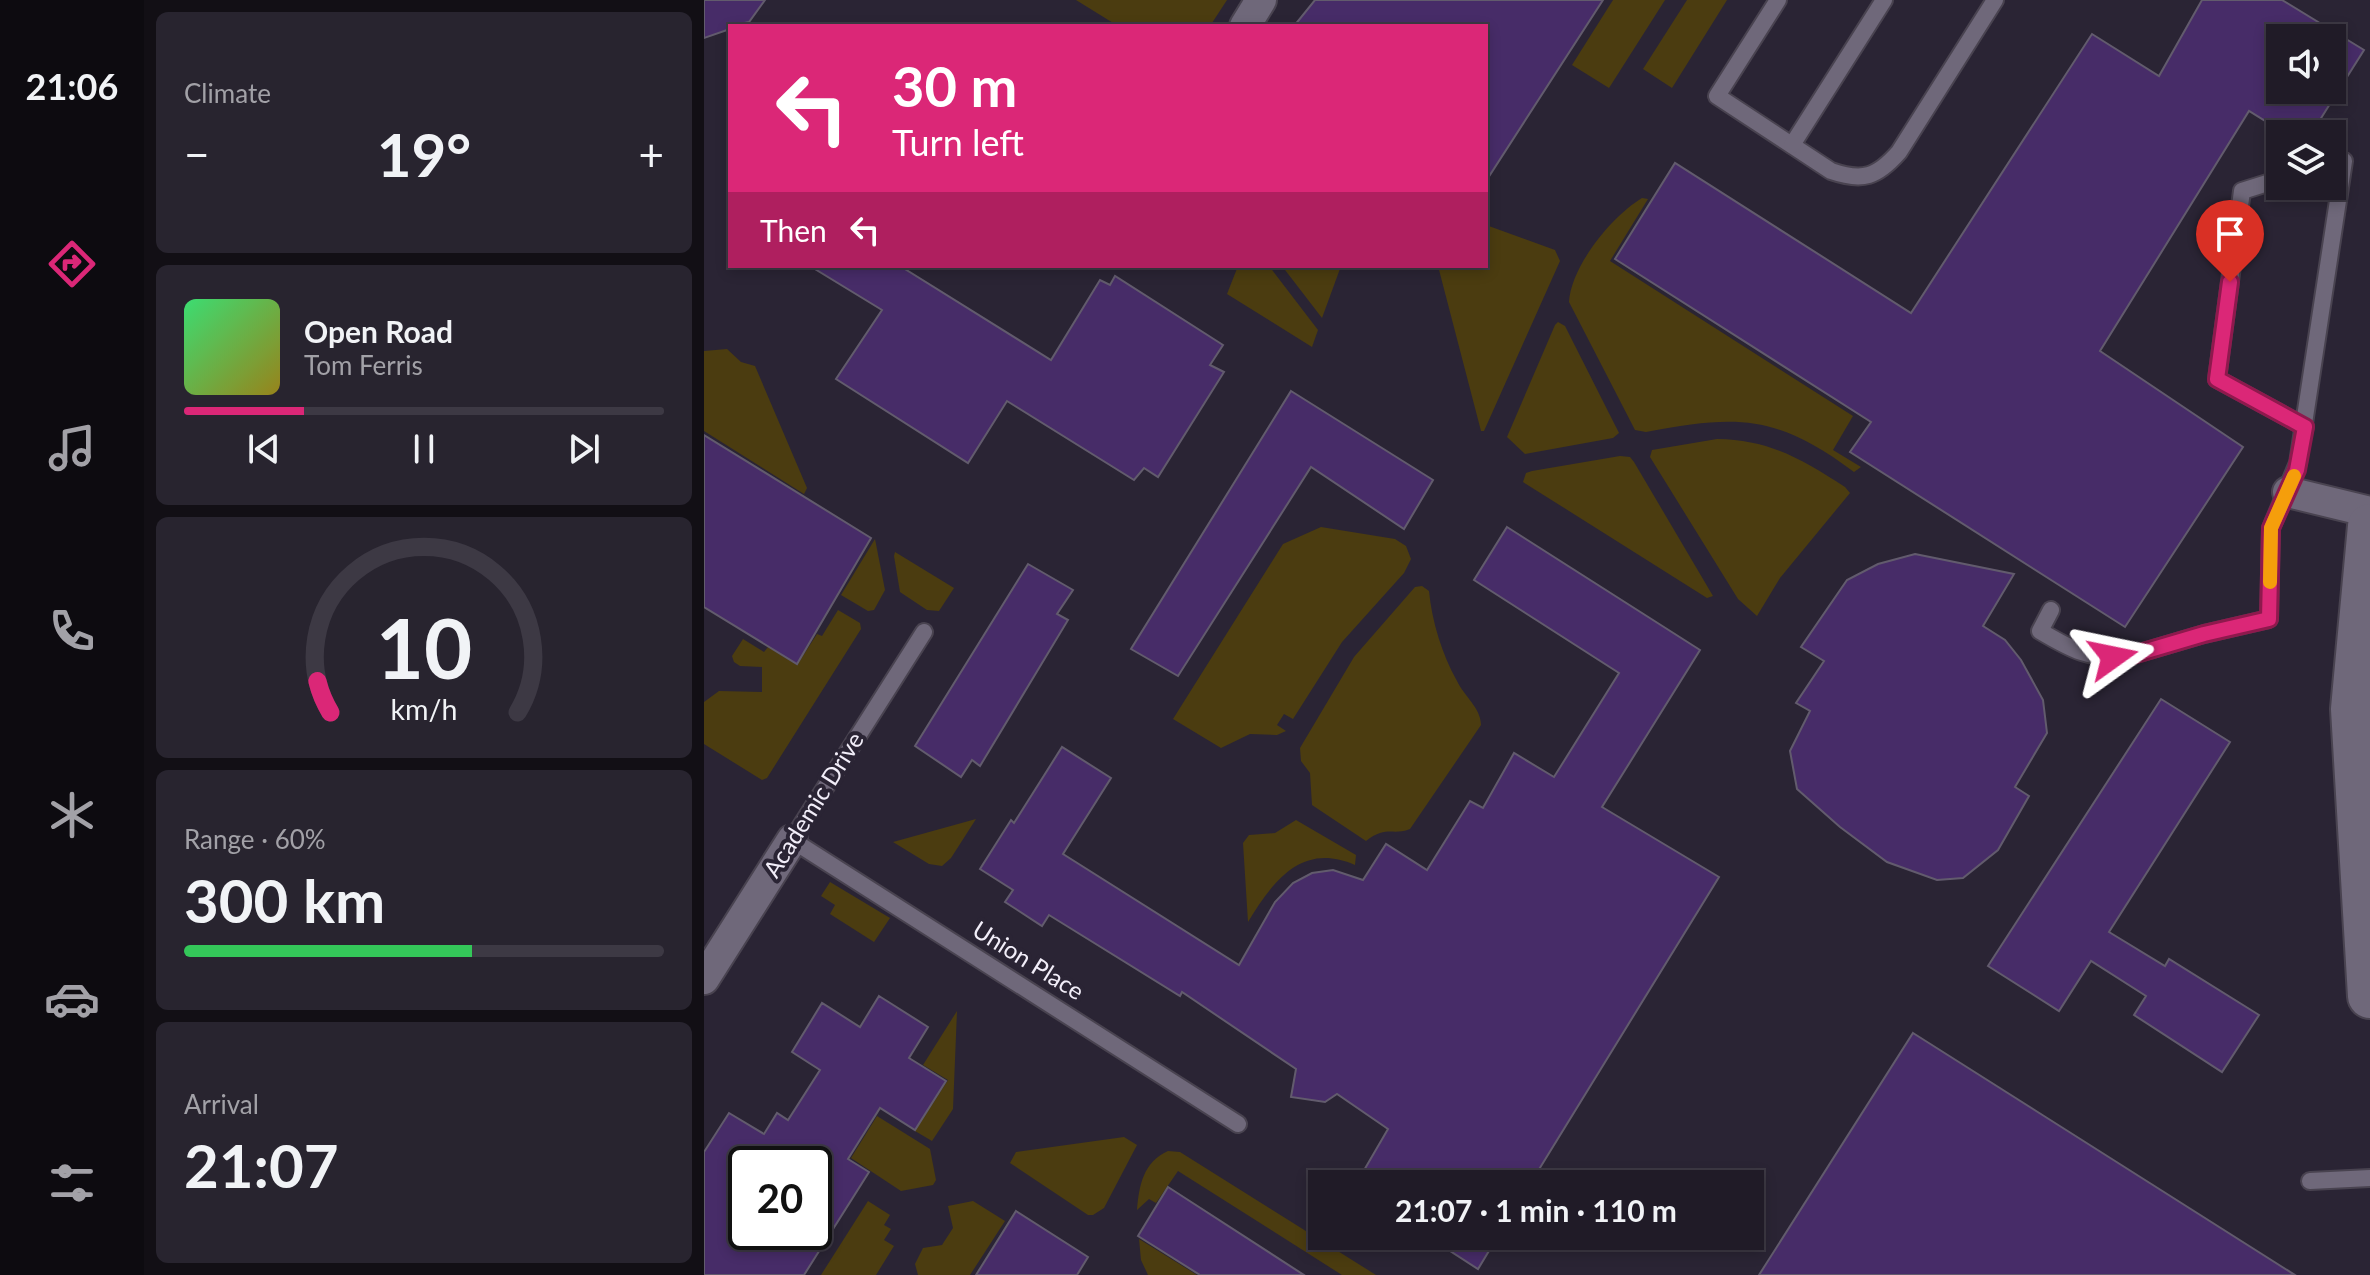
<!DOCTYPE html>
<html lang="en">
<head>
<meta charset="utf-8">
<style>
  :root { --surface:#201b27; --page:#28242f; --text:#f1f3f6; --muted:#a2a1a7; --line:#3d3944; --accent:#db2777 }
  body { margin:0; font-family:Lato,sans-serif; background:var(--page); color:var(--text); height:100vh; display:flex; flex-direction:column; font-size:30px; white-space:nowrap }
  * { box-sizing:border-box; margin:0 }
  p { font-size:26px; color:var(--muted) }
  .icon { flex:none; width:44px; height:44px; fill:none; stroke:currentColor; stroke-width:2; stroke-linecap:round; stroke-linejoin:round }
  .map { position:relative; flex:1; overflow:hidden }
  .side { display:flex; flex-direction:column; gap:12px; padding:12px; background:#120f15; width:560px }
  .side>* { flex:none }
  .hud { position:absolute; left:24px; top:24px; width:760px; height:244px; border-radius:0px; box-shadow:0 4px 12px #0003,0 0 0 2px var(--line); background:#db2777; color:#fff; overflow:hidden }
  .buttons { position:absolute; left:1562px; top:24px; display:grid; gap:16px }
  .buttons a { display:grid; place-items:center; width:80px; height:80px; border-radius:0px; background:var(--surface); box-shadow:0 4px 12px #0003,0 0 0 2px var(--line); font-size:40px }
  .speed { position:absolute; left:24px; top:1146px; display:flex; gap:16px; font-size:40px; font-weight:700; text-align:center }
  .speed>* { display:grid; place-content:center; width:104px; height:104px; border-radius:50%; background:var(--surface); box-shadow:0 4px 12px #0003,0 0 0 2px var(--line); line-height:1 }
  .speed .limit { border:4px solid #111; border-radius:12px; background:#fff; color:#111 }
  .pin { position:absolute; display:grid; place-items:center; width:68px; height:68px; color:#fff; margin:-82px -34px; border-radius:50% 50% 50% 0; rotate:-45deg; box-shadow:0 0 8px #0007 }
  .pin .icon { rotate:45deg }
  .me { position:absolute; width:88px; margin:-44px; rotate:78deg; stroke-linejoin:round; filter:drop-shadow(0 0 6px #0008) }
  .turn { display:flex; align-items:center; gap:28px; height:168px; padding:0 32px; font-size:36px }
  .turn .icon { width:104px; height:104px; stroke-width:2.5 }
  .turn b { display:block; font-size:56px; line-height:68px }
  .then { display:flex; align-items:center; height:76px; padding:0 32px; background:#0003; gap:16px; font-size:30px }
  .big { font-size:60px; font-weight:700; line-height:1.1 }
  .side .card { flex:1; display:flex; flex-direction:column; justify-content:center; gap:12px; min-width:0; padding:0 28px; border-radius:12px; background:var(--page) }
  .side .dial { align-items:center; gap:0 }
  .dial svg { height:208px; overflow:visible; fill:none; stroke:var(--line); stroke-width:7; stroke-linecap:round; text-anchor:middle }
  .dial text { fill:var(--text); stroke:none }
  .song { display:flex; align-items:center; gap:24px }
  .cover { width:96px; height:96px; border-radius:12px; background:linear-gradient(135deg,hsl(140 70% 55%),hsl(50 70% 35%)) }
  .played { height:8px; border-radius:4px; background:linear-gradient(90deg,var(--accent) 25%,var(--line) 25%) }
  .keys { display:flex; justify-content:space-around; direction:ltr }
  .heat { display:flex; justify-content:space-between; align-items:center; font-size:44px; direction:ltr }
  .charge { height:12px; border-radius:6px; background:linear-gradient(90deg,#34c759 60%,var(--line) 0) }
  .trip { position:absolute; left:604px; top:1170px; width:456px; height:80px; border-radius:0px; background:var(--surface); box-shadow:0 4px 12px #0003,0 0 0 2px var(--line); font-weight:700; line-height:80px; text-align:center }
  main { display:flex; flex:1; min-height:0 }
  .menu { display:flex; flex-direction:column; width:144px; justify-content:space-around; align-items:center; background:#0d0b10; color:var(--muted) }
  .menu .icon { width:56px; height:56px }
  .menu .selected { color:var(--accent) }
  .menu b { font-size:36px; color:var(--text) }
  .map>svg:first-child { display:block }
</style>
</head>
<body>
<main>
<nav class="menu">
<b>21:06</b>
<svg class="icon selected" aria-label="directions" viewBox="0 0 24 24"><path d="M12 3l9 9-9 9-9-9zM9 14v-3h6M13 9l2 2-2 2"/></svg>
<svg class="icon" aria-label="music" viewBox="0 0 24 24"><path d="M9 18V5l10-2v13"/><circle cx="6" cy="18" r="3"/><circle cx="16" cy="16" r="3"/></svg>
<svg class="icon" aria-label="phone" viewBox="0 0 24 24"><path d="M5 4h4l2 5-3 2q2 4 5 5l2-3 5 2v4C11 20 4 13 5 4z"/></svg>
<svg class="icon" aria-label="climate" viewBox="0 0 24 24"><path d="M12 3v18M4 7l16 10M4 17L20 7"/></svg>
<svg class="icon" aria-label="car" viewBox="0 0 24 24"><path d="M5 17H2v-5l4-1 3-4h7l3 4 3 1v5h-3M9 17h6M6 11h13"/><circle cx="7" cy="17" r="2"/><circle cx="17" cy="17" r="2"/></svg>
<svg class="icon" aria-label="filters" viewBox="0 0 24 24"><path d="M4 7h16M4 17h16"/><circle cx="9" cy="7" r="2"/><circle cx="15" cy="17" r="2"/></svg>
</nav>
<section class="side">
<div class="card"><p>Climate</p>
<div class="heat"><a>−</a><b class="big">19°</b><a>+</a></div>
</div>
<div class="card">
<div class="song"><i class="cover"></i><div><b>Open Road</b><p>Tom Ferris</p></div></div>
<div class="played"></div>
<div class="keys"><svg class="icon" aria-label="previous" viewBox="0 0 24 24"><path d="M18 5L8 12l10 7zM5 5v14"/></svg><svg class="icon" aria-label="pause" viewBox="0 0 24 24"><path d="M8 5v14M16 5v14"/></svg><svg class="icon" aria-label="next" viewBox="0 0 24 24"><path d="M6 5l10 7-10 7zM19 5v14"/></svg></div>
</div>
<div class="card dial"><svg viewBox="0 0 100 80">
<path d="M14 69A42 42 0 1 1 86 69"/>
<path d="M14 69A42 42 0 0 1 9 57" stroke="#db2777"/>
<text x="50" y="56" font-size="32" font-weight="700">10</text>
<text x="50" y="72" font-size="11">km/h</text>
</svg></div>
<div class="card"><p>Range · 60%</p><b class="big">300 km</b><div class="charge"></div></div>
<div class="card"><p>Arrival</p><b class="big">21:07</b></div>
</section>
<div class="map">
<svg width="1666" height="1275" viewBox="0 0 1666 1275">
  <rect width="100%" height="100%" fill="#2a2434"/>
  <!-- green -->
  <g fill="#4b3c10">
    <path d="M372 0H523L506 26H414Z"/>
    <path d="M909 0H961L905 88 868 65Z"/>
    <path d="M983 0H1023L968 88 939 69Z"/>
    <path d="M938 198 944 199 906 261 1149 416 1129 450 1157 467 1150 472C1072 414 1034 415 942 432L931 430 865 302C867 266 908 216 938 198Z"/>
    <path d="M782 225 851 250 856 261 780 431H777L734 266H782Z"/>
    <path d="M534 266H565L614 330 608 347 523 294Z"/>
    <path d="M578 266H637L618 318Z"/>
    <path d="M854 322 861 326 915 433 909 438 821 454 803 437 851 325Z"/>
    <path d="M23 349 37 362 51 366 103 488 100 494 0 431V351Z"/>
    <path d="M1013 439C1066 440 1098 459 1141 487L1146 493 1076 578 1053 616 1034 599 946 457 948 450Z"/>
    <path d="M916 456 926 457 930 462 1009 596 1003 598 819 482 822 473 828 471Z"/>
    <path d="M617 527 691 539 702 546 707 559 700 573 638 642 589 719 580 714 573 725 582 731 573 735 546 734 517 748 469 719 579 544Z"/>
    <path d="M171 539 181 590 170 610 164 611 137 595Z"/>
    <path d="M191 552 250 588 235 611 223 610 196 592 190 556Z"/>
    <path d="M718 586 725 591C728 622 738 654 753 681 760 696 777 708 777 725L706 829C688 836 683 825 662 841L608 805 606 773 597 761 596 748 650 657 711 587Z"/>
    <path d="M134 610 156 623 157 629 63 778 58 780 0 744V702L15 691 58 692V667L36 666 30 662 28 656 39 639 60 652 64 647 93 665 113 634 118 636Z"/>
    <path d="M272 819 247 858 238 866 225 864 189 842Z"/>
    <path d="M592 820 652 855 651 865C597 841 568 883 544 922L539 843 545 835 571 833Z"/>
    <path d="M126 882 186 918 170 942 126 914 131 905 117 896Z"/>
    <path d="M253 1011 249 1109 228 1141 211 1131 244 1080 219 1065Z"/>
    <path d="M173 1116 226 1149 232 1180 229 1185 197 1191 147 1158Z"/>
    <path d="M420 1137 433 1145 400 1208 389 1215H384L306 1163 312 1152Z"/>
    <path d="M464 1151 476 1152 672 1275H638L474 1171 452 1203 445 1199 433 1210C435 1186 439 1162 464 1151Z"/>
    <path d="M164 1201 186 1215 180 1225 187 1229 180 1240 190 1246 172 1275H117Z"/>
    <path d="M269 1201 301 1221 266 1275H214L211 1264 219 1248 238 1245 249 1228 244 1206Z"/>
    <path d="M435 1239 493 1275H444L437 1260Z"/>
  </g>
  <!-- building -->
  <g fill="#472c68" stroke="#625b6d" stroke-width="2" fill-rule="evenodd">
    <path d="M0 0H61L45 22 26 26V29L0 38Z"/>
    <path d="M611 0H899L782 181V26H590Z"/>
    <path d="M1498 0H1578L1660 50 1607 134H1582L1545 111 1396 351 1539 447 1421 627 1146 452 1167 422 911 259 971 163 1207 313 1388 34 1455 76ZM1576 38H1628V90H1576Z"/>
    <path d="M106 266H196L347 360 396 280 406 285 411 276 519 345 506 365 520 372 454 477 440 468 430 480 303 401 264 463 132 379 178 310Z"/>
    <path d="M587 391 729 480 700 529 607 467 474 676 427 649Z"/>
    <path d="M0 435 167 538 93 664 0 607Z"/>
    <path d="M803 527 996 650 898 807 1015 877 826 1184H652L684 1129 633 1094 621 1102 587 1097 592 1069 478 992 476 996 345 915 338 926 301 902 309 890 276 869 307 820 310 823 358 747 407 778 359 854 535 965 571 902 589 883 608 873 629 870 659 880 682 844 723 870 766 801 779 808 810 753 850 777 915 673 770 580Z"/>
    <path d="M1211 554 1310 574 1279 626 1301 640 1317 660 1339 700 1343 733 1311 787 1325 796 1294 850 1259 878 1233 880 1183 862 1136 827 1093 789 1086 751 1106 711 1092 703 1120 661 1097 647 1143 580 1174 564Z"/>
    <path d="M324 564 369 590 353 614 364 620 276 766 268 760 257 777 211 746Z"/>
    <path d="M1457 699 1526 742 1405 932 1461 966 1465 959 1555 1015 1518 1072 1430 1015 1442 996 1387 961 1355 1011 1284 966Z"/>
    <path d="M175 996 224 1027 205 1058 242 1081 211 1130 176 1108 144 1159 165 1172 100 1275H0V1152L25 1113 60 1134 73 1113 84 1120 116 1070 88 1052 118 1003 156 1027ZM42 1164H110V1232H42Z"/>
    <path d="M1209 1033 1340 1116 1591 1275H1055Z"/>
    <path d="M464 1187 600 1275H496L434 1236Z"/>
    <path d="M312 1211 384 1257 373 1275H272Z"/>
    <path d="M723 1236H794L774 1269Z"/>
  </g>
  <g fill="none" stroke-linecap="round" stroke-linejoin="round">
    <!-- lane casing -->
    <g stroke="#494350" stroke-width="20">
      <g id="lane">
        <path d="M1074 0 1013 96 1127 171C1159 182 1173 177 1195 152L1291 0"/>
        <path d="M1088 145 1180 0"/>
        <path d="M1576 179 1538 191 1513 379 1601 427"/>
        <path d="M1347 610 1336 631C1368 650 1385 659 1422 657L1500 634 1565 619 1567 528 1594 463 1640 161 1628 164"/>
        <path d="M220 632 88 840 534 1124"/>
        <path d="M1606 1181 1666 1178"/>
      </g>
    </g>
    <!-- street casing -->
    <g stroke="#494350" stroke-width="34">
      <g id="street">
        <path d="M541 26 557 0"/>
        <path d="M1584 492 1666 512"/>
        <path d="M0 979 88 840"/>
      </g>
    </g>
    <!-- secondary casing -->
    <g stroke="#494350" stroke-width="48">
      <path id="secondary" d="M1666 526 1649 709 1666 996"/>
    </g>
    <!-- lane -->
    <use href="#lane" stroke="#6f687a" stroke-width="16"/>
    <!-- street -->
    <use href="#street" stroke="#6f687a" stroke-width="30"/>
    <!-- secondary -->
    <use href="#secondary" stroke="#6f687a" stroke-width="44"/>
  </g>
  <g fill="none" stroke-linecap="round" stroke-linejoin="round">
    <!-- route casing -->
    <g stroke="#8e194d" stroke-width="20">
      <path id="route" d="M1409 657H1422L1500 634 1565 619 1567 528 1593 470 1601 427 1513 379 1526 282"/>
    </g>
    <!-- route -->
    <use href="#route" stroke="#db2777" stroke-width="14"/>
    <!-- slow -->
    <path stroke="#f59e0b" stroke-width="14" d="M1566 582 1567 528 1590 476"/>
  </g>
  <g text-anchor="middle" stroke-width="8" stroke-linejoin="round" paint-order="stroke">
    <!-- street labels -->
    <g font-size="24" fill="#f2eef9" stroke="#2a2434">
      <text transform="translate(110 805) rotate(-58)" y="8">Academic Drive</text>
      <text transform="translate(324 961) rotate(32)" y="8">Union Place</text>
    </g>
  </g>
</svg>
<div class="buttons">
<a><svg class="icon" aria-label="sound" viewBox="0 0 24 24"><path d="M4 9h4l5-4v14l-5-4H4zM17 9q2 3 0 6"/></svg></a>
<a><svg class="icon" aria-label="layers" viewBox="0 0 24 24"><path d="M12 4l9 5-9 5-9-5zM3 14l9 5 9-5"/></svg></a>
</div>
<div class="speed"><div class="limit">20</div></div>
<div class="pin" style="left:1526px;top:282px;background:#d93025"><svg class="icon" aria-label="arrive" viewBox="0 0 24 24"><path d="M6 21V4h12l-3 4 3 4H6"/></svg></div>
<svg class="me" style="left:1409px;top:657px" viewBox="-20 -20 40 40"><path d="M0-17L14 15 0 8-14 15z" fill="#db2777" stroke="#fff" stroke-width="4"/></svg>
<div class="trip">21:07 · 1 min · 110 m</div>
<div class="hud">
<div class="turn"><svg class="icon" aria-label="left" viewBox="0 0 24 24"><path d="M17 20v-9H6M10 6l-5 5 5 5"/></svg><div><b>30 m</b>Turn left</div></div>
<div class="then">Then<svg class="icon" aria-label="left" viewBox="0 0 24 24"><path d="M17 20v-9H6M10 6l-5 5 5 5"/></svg></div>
</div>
</div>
</main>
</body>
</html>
